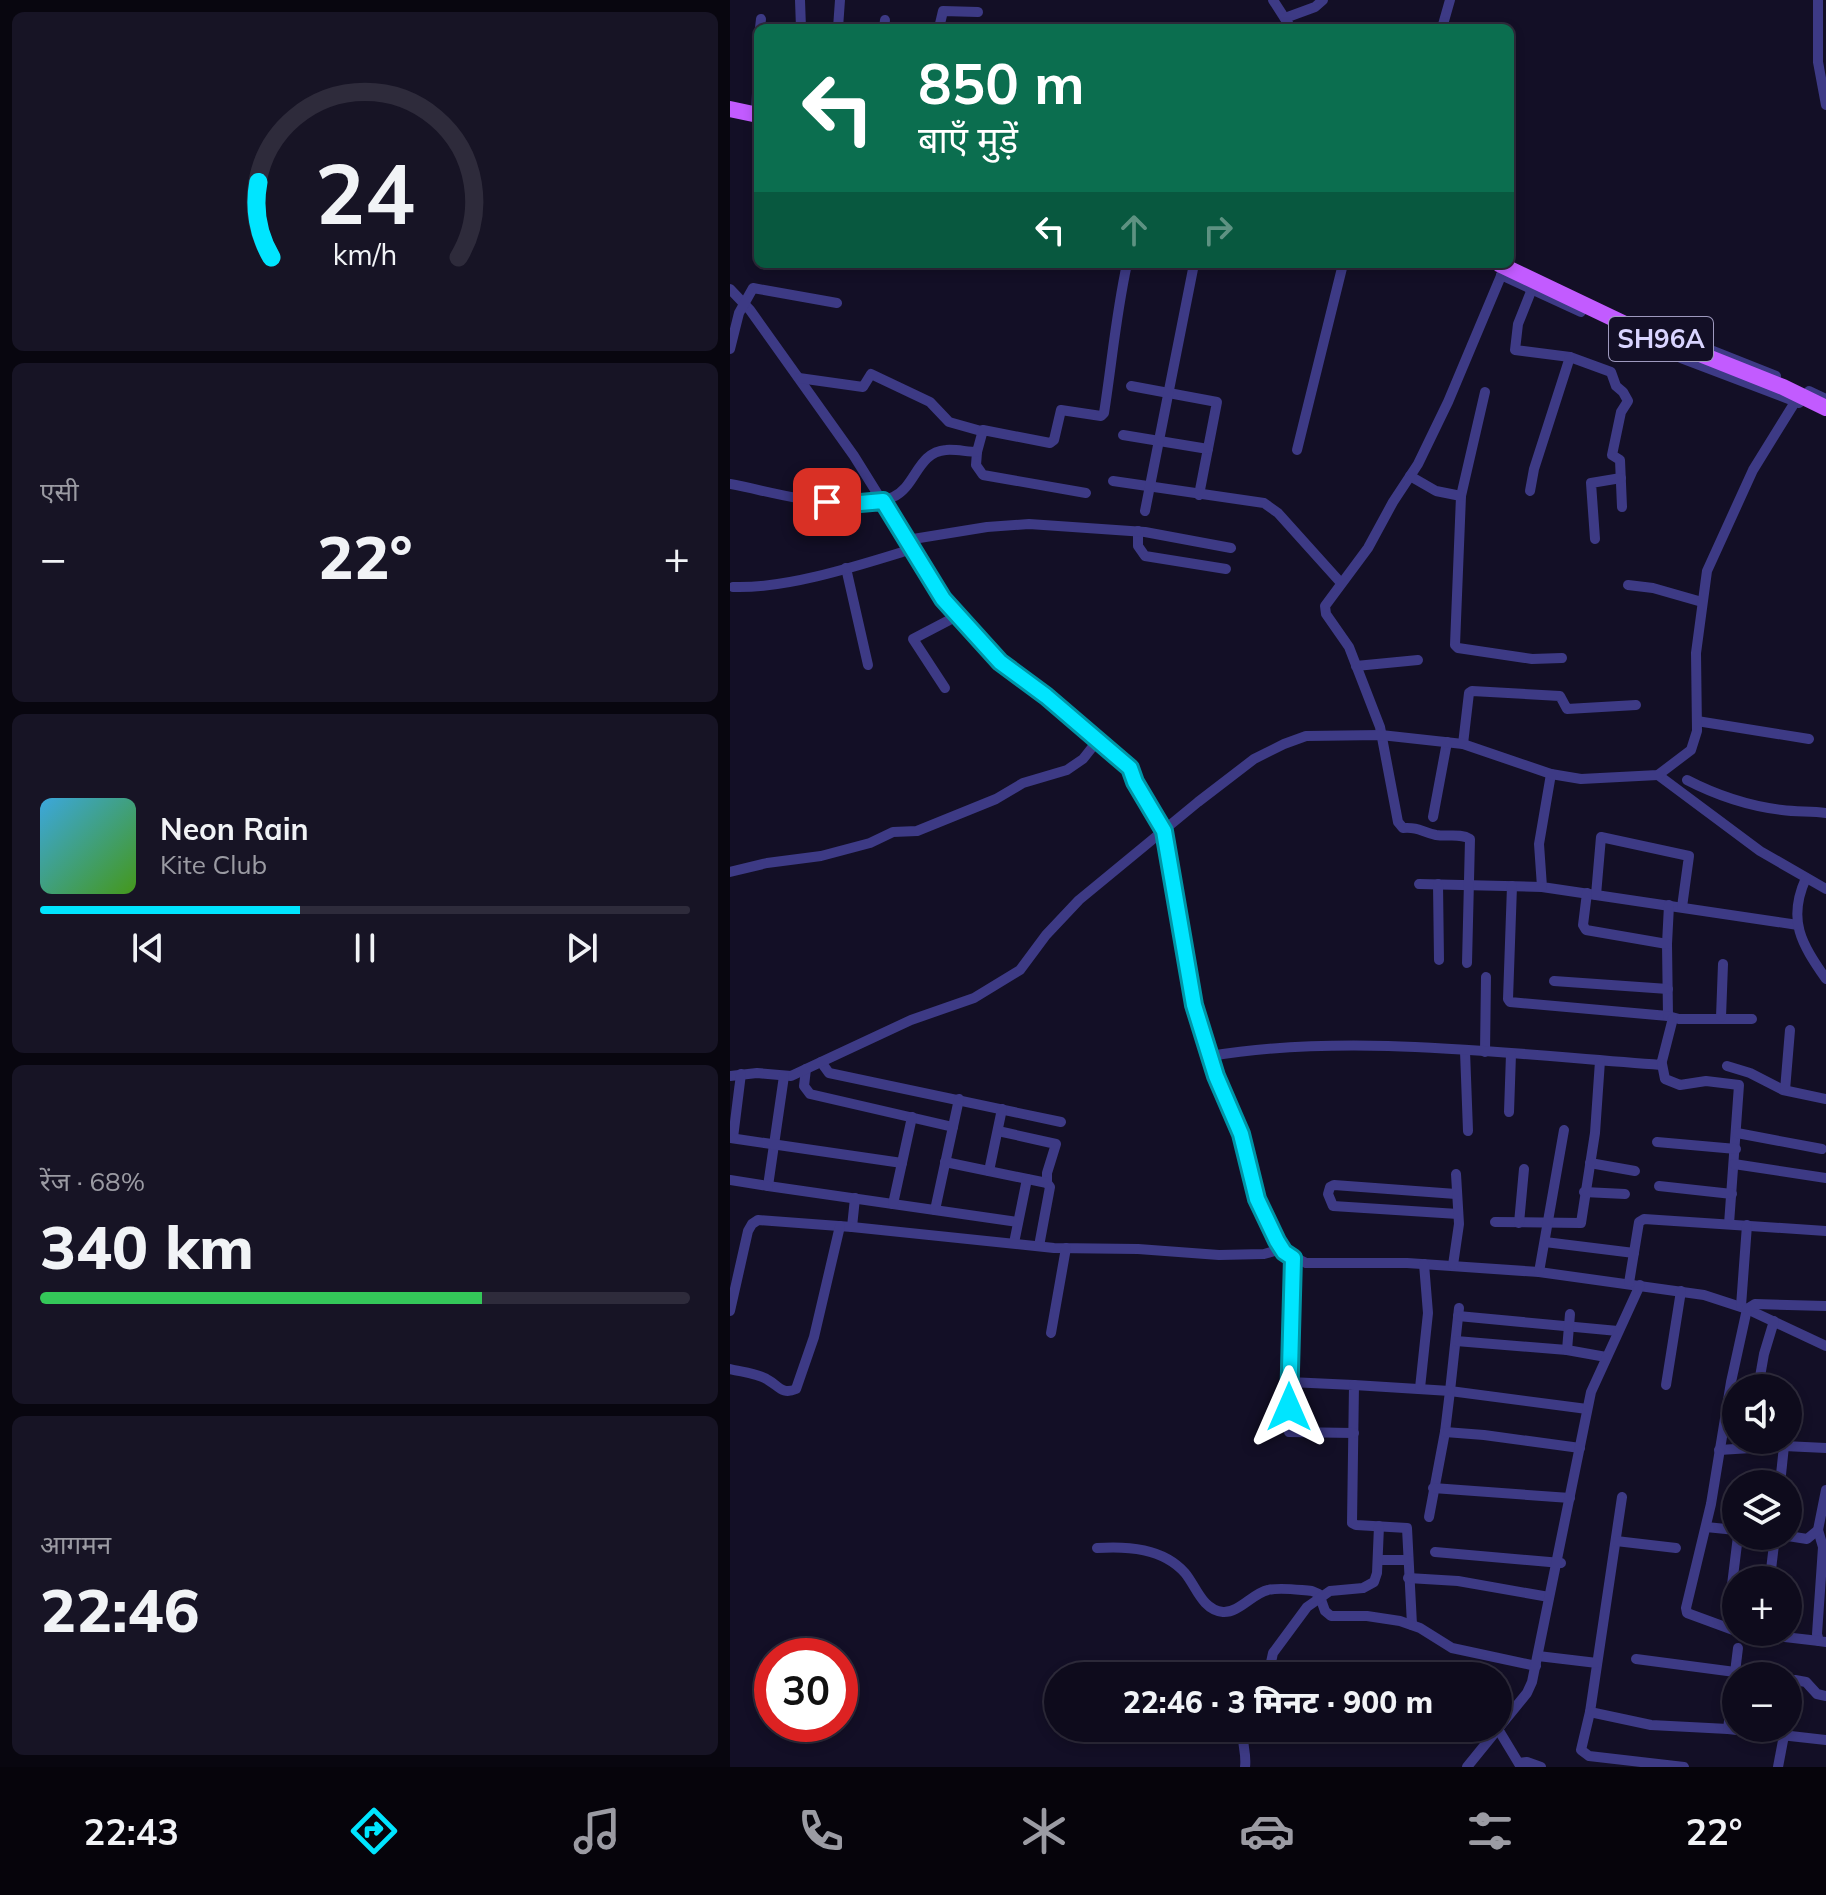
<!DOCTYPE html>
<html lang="hi">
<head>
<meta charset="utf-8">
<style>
  :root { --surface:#0e0b1c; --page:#171425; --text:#f1f3f6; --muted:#9b9ba3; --line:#2e2b3b; --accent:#00e5ff }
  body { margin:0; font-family:Mulish,"Noto Sans Devanagari",sans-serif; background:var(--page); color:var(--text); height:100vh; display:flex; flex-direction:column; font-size:30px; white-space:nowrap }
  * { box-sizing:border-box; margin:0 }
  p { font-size:26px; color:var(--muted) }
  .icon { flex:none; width:44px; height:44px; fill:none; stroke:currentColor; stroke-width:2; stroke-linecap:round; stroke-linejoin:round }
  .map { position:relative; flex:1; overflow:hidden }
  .details { display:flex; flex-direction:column; gap:12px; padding:12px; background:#08060f; width:730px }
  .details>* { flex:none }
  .hud { position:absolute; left:24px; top:24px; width:760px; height:244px; border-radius:12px; box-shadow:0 4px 12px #0003,0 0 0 2px var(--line); background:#0b6e4f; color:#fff; overflow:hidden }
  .controls { position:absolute; left:992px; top:1374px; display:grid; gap:16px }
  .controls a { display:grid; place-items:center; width:80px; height:80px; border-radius:50%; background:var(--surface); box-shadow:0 4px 12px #0003,0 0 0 2px var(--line); font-size:40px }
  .speed { position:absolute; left:24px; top:1638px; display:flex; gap:16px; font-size:40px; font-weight:700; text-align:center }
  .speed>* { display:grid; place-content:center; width:104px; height:104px; border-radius:50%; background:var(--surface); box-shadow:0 4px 12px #0003,0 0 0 2px var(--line); line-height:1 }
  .speed .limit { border:12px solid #d22; background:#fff; color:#111 }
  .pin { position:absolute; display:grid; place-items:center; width:68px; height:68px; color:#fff; margin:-34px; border-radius:16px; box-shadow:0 4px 12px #0006 }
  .me { position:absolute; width:88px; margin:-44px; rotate:0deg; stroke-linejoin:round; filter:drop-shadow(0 0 6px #0008) }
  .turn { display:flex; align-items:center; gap:28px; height:168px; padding:0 32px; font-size:36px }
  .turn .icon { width:104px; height:104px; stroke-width:2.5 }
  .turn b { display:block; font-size:56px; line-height:68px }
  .lanes { display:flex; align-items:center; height:76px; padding:0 32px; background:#0003; justify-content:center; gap:40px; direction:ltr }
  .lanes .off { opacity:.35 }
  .big { font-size:60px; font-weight:800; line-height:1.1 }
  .details .card { flex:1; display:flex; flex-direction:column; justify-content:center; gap:12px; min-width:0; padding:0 28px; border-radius:12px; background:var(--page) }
  .details .dial { align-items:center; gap:0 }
  .dial svg { height:208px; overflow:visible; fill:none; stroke:var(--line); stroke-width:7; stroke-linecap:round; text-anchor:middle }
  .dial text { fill:var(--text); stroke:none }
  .song { display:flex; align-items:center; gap:24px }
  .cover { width:96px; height:96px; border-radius:12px; background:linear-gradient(135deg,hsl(200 70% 55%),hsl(100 70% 35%)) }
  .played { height:8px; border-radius:4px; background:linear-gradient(90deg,var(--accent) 40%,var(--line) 40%) }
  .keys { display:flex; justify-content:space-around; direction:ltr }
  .heat { display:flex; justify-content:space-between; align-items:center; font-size:44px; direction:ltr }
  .charge { height:12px; border-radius:6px; background:linear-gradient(90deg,#34c759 68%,var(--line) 0) }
  .trip { position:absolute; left:314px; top:1662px; width:468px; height:80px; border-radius:40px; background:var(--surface); box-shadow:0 4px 12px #0003,0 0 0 2px var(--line); font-weight:800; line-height:80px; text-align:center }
  .tab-bar { display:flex; height:128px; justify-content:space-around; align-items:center; background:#06040b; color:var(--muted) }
  .tab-bar .icon { width:56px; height:56px }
  .tab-bar .current { color:var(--accent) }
  .tab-bar b { font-size:36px; color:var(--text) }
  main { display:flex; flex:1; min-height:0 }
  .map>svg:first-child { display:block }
</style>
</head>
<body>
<main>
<section class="details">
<div class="card dial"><svg viewBox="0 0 100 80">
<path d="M14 69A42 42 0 1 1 86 69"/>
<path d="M14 69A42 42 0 0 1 9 40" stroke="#00e5ff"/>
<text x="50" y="56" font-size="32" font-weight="700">24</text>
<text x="50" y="72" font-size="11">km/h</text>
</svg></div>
<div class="card"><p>एसी</p>
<div class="heat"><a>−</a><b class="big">22°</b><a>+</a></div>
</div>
<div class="card">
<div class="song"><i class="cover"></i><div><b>Neon Rain</b><p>Kite Club</p></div></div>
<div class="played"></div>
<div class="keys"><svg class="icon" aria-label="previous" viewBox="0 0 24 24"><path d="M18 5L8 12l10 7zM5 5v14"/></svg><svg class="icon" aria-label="pause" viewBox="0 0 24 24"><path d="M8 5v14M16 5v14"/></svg><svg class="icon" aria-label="next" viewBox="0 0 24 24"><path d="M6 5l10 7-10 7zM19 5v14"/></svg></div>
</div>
<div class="card"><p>रेंज · 68%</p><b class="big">340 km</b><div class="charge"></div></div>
<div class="card"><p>आगमन</p><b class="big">22:46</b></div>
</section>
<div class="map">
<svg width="1096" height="1767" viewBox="0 0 1096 1767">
  <rect width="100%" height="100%" fill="#130f26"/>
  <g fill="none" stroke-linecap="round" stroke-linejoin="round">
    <!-- minor -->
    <g stroke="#3d3a85" stroke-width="10">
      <path d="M70 0 71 28"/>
      <path d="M543 0 561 28"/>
      <path d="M1088 0V62L1096 105"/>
      <path d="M555 18 585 7 593 0"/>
      <path d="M30 28 31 19"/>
      <path d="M108 28 110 0"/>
      <path d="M154 28 155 20"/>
      <path d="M209 28 213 11 248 12"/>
      <path d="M712 28 720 0"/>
      <path d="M26 115 28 71"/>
      <path d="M771 275 851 312"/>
      <path d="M0 289 20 310 124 456 213 599 270 662 316 696 400 768 405 782 434 831 464 1005 486 1076 511 1134 527 1199 554 1252 576 1263H677L809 1272 974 1295 1017 1309 1096 1346"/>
      <path d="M802 289 788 324 785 350 840 357 881 372 886 386 893 392 898 401 891 412 882 455 890 460 892 507"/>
      <path d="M898 333 951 358 1069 403"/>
      <path d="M0 349 9 313 23 288 107 303"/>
      <path d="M983 351 1046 376"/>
      <path d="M69 378 133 387 141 374 200 402 219 422 251 431"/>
      <path d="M401 386 487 402 469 495"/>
      <path d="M1079 391 1096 399"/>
      <path d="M755 392 731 496 725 645 728 648 802 659 832 658"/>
      <path d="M393 435 478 449"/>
      <path d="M567 450 613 264"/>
      <path d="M247 452 246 465 253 475 356 493"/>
      <path d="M680 476 706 491 731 496"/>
      <path d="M383 481 534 503 548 513 611 583"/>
      <path d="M0 484C45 492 121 517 163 497 186 487 187 452 216 450 226 449 237 452 247 452L253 430 320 443 324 440 331 410 371 416 374 413C382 362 386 314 397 264"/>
      <path d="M800 491 804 469 840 357"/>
      <path d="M415 511 464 264"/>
      <path d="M408 531V546L415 556 496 569"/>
      <path d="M865 539 861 483 891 478"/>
      <path d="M177 540 257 527 299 524 415 532 501 548"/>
      <path d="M116 568 138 665"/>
      <path d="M898 585 923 588 972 602"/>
      <path d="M3 587C57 589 130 565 182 549"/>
      <path d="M626 666 688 660"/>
      <path d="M215 688 183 639 227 616"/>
      <path d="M967 721 1079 739"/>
      <path d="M733 744 739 693 742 691 830 696 837 709 906 705"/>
      <path d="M821 774 809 844 812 887 1068 925"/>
      <path d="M928 775 1030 851 1096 889"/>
      <path d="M957 780C986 795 1019 806 1052 810 1067 812 1081 811 1096 813"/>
      <path d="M703 817 717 742"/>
      <path d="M0 872 37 863 91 856 140 843 163 832 187 831 266 799 293 783 337 770 353 759 368 740"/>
      <path d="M1076 878C1057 920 1071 943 1096 979"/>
      <path d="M689 884 812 887"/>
      <path d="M708 884 709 960"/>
      <path d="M782 886 778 999 780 1002 938 1016 937 944 939 905"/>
      <path d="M857 893 853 925 856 930 937 944"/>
      <path d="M866 895 871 837 959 856 952 907"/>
      <path d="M737 963 740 839C730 833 718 837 706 835 691 832 690 827 673 828L668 822 650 727 619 647 596 614 595 606 638 548 663 502 688 464 718 402 776 264"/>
      <path d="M824 981 938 989"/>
      <path d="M938 1016 949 1019H1022"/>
      <path d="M991 1017 993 964"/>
      <path d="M735 1051 738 1131"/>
      <path d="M755 1052 756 977"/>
      <path d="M480 1056C623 1032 786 1055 931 1065L943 1018"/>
      <path d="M91 1062 99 1073 331 1122"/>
      <path d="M932 1064 935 1079 950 1085 976 1081 1009 1085 999 1224"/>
      <path d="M997 1066 1020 1073 1053 1090 1096 1099"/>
      <path d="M76 1069 74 1086 80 1094 223 1127"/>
      <path d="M0 1076 27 1073 61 1076 181 1020 244 998 290 970 316 935 349 900 468 802 524 759 554 744 576 736 651 735 733 744 821 774 851 779 928 775 961 750 967 731 966 653 977 571 1023 470 1070 394"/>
      <path d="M54 1076 38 1186 288 1222"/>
      <path d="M1055 1090 1060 1030"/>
      <path d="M779 1112 781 1054"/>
      <path d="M268 1131 326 1144 317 1173V1183"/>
      <path d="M1007 1133 1092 1149"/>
      <path d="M0 1138 172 1163"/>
      <path d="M3 1138 11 1074"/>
      <path d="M927 1142 1006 1149"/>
      <path d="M215 1162 317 1183 320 1187 309 1246"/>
      <path d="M860 1163 905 1171"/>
      <path d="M1004 1164 1096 1178"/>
      <path d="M259 1171 272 1109"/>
      <path d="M0 1180 38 1186"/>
      <path d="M929 1186 1002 1194"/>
      <path d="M854 1192 895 1194"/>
      <path d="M726 1194 604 1185 600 1187 598 1194 603 1206 728 1214"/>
      <path d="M163 1204 182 1117"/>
      <path d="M205 1210 229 1099"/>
      <path d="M765 1222 851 1223 865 1133 870 1061"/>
      <path d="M789 1223 794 1169"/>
      <path d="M122 1227 125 1198"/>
      <path d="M815 1242 904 1253"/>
      <path d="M284 1243 297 1179"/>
      <path d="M563 1258 559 1382 624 1385 622 1523 626 1525 677 1528 682 1625"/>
      <path d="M723 1265 729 1224 726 1174"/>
      <path d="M809 1272 834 1130"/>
      <path d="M899 1283 909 1222 914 1219 1096 1231"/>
      <path d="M1011 1306 1017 1225"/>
      <path d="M729 1308 720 1391 857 1409"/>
      <path d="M0 1311 18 1231 22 1224 28 1220 122 1227 324 1248 408 1249 489 1255 534 1254 552 1249"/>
      <path d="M728 1316 888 1331"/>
      <path d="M321 1333 336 1248"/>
      <path d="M726 1341 837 1350 876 1357"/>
      <path d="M837 1350 840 1314"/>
      <path d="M0 1369C11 1372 28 1373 38 1380 49 1386 52 1395 66 1389L84 1337 110 1226"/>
      <path d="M560 1384 559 1432 624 1433"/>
      <path d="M624 1385 720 1391 715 1432 699 1517"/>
      <path d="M936 1385 951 1291"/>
      <path d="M690 1388 698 1313 694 1264"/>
      <path d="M1028 1388 1034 1354 1044 1321"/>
      <path d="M715 1432 754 1435 850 1448"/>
      <path d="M989 1450 1054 1446 1096 1448"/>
      <path d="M1050 1484 1054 1446"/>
      <path d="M703 1488 840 1498"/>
      <path d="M892 1497 860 1712 851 1750 859 1756 954 1767"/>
      <path d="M976 1527 1006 1530"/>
      <path d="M1088 1530 1093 1547 1087 1634 1089 1641 1096 1642"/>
      <path d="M1058 1536 1077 1539 1088 1530 1096 1490"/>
      <path d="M886 1541 946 1548"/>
      <path d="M367 1548C397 1546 433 1548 455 1573 466 1586 472 1610 493 1612 509 1613 523 1593 538 1590 551 1587 568 1590 582 1591L589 1594 595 1611 601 1616H637L670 1621 690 1628 722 1648 806 1666"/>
      <path d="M705 1552 831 1563"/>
      <path d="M648 1560H678"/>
      <path d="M678 1578 728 1581 819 1597"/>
      <path d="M1040 1578 1045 1536"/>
      <path d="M1001 1593 1008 1536"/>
      <path d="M1006 1631 957 1613 956 1608 981 1504 1001 1382 1017 1309 1025 1304 1096 1306"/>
      <path d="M1011 1632 1089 1641"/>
      <path d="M808 1656 867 1663"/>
      <path d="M906 1659 1005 1672"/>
      <path d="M538 1676 543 1653 577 1607 600 1591 633 1588 644 1582 647 1573 649 1526"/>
      <path d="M860 1712 921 1725 998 1729 1096 1740"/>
      <path d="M1058 1713 1065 1680 1076 1682 1087 1694 1096 1696"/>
      <path d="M513 1728C511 1742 517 1753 515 1767"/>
      <path d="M768 1729 791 1767"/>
      <path d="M998 1729 1008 1648"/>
      <path d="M789 1763 797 1762 811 1767"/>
      <path d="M737 1767 797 1693 802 1682 861 1392 910 1285"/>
      <path d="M1048 1767 1055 1730"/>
    </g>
    <!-- primary -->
    <path stroke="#c25bff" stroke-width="16" d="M0 109 28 115"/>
    <!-- primary-bridge -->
    <path stroke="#c25bff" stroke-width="16" d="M769 264 897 325 1053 387 1096 408"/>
  </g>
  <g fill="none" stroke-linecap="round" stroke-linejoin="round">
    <!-- route casing -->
    <g stroke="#0095a6" stroke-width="20">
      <path id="route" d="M97 502 119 504 153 501 213 599 270 662 316 696 400 768 405 782 434 831 464 1005 486 1076 511 1134 527 1199 547 1241 554 1252 563 1258 559 1407"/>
    </g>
    <!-- route -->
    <use href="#route" stroke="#00e5ff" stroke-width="14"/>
  </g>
  <g text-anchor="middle" stroke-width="8" stroke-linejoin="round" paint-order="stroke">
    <!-- shield labels -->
    <rect fill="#130f26" stroke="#9e99be" stroke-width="2" x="879" y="317" width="104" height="44" rx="6"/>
    <g font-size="26" font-weight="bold" fill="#d9d4ff">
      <text x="931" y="348">SH96A</text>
    </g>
  </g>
</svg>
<div class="controls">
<a><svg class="icon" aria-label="sound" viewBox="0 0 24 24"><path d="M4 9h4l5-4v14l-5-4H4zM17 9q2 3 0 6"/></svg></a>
<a><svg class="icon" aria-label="layers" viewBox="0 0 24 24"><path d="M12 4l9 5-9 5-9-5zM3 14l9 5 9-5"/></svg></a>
<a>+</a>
<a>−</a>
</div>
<div class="speed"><div class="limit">30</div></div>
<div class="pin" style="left:97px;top:502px;background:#d93025"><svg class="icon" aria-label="arrive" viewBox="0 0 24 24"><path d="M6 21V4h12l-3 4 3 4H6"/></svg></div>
<svg class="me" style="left:559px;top:1407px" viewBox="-20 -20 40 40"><path d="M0-17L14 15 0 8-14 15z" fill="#00e5ff" stroke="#fff" stroke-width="4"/></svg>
<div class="trip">22:46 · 3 मिनट · 900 m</div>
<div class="hud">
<div class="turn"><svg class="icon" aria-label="left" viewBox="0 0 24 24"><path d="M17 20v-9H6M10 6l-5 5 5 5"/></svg><div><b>850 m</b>बाएँ मुड़ें</div></div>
<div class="lanes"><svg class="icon" aria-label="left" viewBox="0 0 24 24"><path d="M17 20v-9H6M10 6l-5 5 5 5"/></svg><svg class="icon off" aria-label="ahead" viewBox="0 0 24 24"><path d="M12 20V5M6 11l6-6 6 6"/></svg><svg class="icon off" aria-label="right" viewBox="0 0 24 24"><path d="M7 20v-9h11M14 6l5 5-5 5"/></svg></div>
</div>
</div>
</main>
<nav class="tab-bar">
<b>22:43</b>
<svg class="icon current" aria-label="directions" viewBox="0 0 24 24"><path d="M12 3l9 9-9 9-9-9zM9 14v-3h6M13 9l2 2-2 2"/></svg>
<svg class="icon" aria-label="music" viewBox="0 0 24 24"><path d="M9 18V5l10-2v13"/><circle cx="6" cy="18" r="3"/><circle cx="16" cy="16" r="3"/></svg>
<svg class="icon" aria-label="phone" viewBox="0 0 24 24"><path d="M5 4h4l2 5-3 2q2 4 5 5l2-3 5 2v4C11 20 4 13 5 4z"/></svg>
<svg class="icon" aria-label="climate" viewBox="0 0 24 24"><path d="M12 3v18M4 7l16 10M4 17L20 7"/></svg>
<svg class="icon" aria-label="car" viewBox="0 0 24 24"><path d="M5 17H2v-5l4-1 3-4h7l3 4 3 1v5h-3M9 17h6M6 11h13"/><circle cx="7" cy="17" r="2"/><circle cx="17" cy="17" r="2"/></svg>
<svg class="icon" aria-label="filters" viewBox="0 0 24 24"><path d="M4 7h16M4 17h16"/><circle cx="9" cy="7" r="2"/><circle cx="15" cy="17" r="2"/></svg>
<b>22°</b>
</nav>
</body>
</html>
